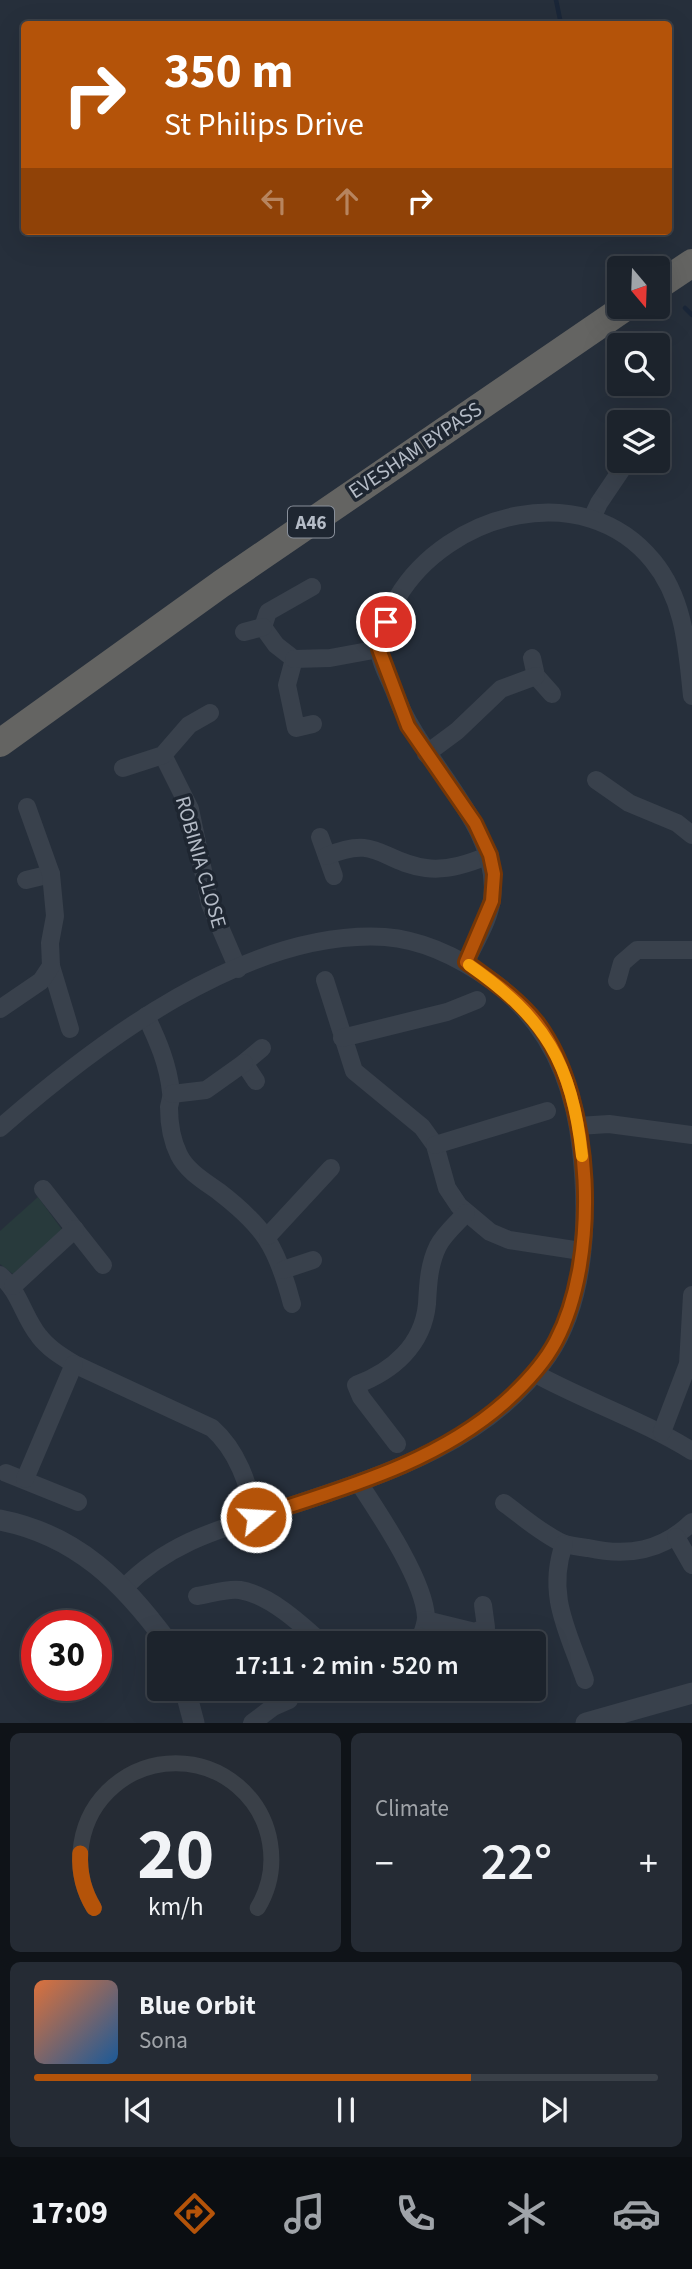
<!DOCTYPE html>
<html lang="en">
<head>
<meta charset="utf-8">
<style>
  :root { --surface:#1c232c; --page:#252b34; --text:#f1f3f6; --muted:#a0a4a9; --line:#3a4048; --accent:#b45309 }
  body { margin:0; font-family:"Source Sans 3",sans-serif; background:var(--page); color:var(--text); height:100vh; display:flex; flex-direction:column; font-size:26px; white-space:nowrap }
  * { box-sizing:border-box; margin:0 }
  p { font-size:23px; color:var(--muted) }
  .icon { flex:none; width:38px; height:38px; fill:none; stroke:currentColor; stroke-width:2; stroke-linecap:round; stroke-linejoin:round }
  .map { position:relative; height:1723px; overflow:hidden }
  .drawer { display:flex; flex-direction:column; gap:10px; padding:10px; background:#0f1318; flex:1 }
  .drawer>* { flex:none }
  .guide { position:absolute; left:21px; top:21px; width:651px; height:214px; border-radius:7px; box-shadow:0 7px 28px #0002,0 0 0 2px var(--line); background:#b45309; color:#fff; overflow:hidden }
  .needle { width:46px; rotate:161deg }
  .tools { position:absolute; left:607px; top:256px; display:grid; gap:14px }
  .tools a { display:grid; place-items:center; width:63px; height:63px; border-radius:7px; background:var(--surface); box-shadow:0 7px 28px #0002,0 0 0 2px var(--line); font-size:35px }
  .speed { position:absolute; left:21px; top:1610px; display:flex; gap:14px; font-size:35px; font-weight:700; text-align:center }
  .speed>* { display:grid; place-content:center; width:91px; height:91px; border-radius:50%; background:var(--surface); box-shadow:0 7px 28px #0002,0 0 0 2px var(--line); line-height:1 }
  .speed .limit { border:10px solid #d22; background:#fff; color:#111 }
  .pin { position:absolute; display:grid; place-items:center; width:60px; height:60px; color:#fff; margin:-30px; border:4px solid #fff; border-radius:50%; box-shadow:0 2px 7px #0007 }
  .me { position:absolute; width:77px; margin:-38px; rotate:72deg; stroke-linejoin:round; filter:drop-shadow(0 0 5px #0008) }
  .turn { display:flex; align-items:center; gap:24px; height:147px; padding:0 28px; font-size:32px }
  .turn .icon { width:91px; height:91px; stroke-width:2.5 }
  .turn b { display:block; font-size:49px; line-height:60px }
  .lanes { display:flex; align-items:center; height:66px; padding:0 28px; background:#0003; justify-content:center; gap:35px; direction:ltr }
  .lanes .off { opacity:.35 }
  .big { font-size:52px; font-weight:600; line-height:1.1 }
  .drawer .card { flex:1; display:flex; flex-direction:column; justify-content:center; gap:10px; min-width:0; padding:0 24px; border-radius:10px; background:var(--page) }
  .drawer .dial { align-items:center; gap:0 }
  .dial svg { height:182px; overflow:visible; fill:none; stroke:var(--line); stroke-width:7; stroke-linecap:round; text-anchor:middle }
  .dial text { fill:var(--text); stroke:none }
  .song { display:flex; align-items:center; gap:21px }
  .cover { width:84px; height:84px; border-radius:10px; background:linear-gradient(135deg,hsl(20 70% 55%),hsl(210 70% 35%)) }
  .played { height:7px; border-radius:4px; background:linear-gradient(90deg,var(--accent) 70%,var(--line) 70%) }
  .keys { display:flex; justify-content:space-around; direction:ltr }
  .heat { display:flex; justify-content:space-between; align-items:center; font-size:38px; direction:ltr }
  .drawer .tiles { flex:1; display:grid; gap:10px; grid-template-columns:1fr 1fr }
  .card:last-child { grid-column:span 2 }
  .trip { position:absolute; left:147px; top:1631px; width:399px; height:70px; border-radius:7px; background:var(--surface); box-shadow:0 7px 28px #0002,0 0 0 2px var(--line); font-weight:600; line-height:70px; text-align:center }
  .dock { display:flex; height:112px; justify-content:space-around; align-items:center; background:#0b0e12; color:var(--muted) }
  .dock .icon { width:49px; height:49px }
  .dock .selected { color:var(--accent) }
  .dock b { font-size:32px; color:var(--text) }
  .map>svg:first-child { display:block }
</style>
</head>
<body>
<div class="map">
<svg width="692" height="1723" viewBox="0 0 692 1723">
  <rect width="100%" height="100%" fill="#262f3b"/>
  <!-- green -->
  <path fill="#283a3c" d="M38 1197 63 1231 13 1274 0 1264V1231Z"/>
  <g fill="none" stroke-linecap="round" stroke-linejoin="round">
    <!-- stream -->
    <g stroke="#1a2638" stroke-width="4.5">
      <path d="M556 0 561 24"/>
      <path d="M685 308 692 315"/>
    </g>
    <!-- minor -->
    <g stroke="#39414c" stroke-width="18">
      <path d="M592 518 599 503 628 460"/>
      <path d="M312 587 268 612 263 627 276 645 294 659 287 685 296 728 313 724"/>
      <path d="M244 632 263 627"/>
      <path d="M532 658 536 676 552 694"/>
      <path d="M294 659 330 658 379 649"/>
      <path d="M426 754 457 731 501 689 536 676"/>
      <path d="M163 755 190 809 210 904 238 969"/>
      <path d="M123 768 163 755 189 725 210 713"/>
      <path d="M596 780 629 803 677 823 692 835"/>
      <path d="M320 837 334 876"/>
      <path d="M327 856C378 834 381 862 426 868 448 871 470 863 490 855"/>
      <path d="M26 880 51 874"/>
      <path d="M466 962C475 942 489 921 492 899 502 826 419 761 395 693 390 680 379 661 379 648 379 632 389 611 397 598 448 512 584 476 653 561 685 600 687 649 692 696"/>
      <path d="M51 966 70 1029"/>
      <path d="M325 980 354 1071 422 1127 435 1145 447 1188 459 1206 490 1232 509 1240 581 1251"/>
      <path d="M617 981 622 963 637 950H692"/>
      <path d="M0 1009 41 981 51 966 50 943 55 916 51 874 27 807"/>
      <path d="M146 1016C158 1041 168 1064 171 1092 172 1097 170 1102 169 1107 169 1123 172 1141 179 1155 187 1171 204 1181 218 1191 265 1227 277 1247 292 1304"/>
      <path d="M342 1038 447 1012 477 1000"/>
      <path d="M256 1081 244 1063 262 1048"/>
      <path d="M172 1094 206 1090 244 1063"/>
      <path d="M578 1126 609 1124 692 1135"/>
      <path d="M0 1128C98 1042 247 929 385 937 424 940 460 958 492 981 548 1021 574 1083 581 1150 588 1215 587 1299 548 1356 485 1449 366 1480 266 1514 212 1531 165 1546 125 1587"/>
      <path d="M435 1145 547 1111"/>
      <path d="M43 1189 103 1265"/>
      <path d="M268 1236 331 1168"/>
      <path d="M283 1270 313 1260"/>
      <path d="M0 1275C20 1292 23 1316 39 1336 48 1348 61 1356 74 1364L212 1428C238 1451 248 1484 256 1517"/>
      <path d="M13 1286 75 1229"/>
      <path d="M534 1373C585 1401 642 1420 692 1451"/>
      <path d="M662 1432 688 1364 692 1295"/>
      <path d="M397 1444 361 1397 356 1385C393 1371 423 1345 427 1304 428 1284 429 1264 438 1246 444 1234 457 1223 466 1213"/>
      <path d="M6 1473 78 1502"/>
      <path d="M25 1479 74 1364"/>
      <path d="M359 1483C380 1515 424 1580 426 1617 426 1626 421 1635 419 1643"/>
      <path d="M504 1503C523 1517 541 1533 562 1543 570 1546 580 1547 588 1548 628 1557 662 1551 692 1522"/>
      <path d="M676 1537 692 1565"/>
      <path d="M564 1544C546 1595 568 1631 585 1680"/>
      <path d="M197 1596C210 1594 228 1588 240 1590 270 1595 301 1624 322 1643"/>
      <path d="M426 1620 475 1632 486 1627 483 1605"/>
      <path d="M372 1689H385"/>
      <path d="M252 1723 273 1707 289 1700 291 1689"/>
    </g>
    <!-- tertiary -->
    <g stroke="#39414c" stroke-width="21">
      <path d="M0 1520C77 1535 124 1583 168 1643"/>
      <path d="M185 1689 194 1723"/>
      <path d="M586 1723 692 1693"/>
    </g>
    <!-- trunk -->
    <g stroke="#646462" stroke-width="28">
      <path d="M658 286 692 263"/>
      <path d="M0 743 221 584 627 306"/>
    </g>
  </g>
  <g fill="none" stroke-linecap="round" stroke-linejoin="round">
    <!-- route casing -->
    <g stroke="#753606" stroke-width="18">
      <path id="route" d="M256 1517C343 1488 435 1464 505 1402 525 1384 544 1364 556 1341 600 1258 594 1100 538 1024 518 998 492 981 466 962L492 901 494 874 490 855 475 823 408 726 379 649 386 622"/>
    </g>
    <!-- route -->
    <use href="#route" stroke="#b45309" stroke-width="12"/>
    <!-- slow -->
    <path stroke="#f59e0b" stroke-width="12" d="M469 965C545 1018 572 1063 582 1156"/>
  </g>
  <g text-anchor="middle" stroke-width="7" stroke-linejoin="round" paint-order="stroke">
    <!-- shield labels -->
    <rect fill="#1e2631" stroke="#888f9a" stroke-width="2" x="288" y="506.5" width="46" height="31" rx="5"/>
    <g font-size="19" font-weight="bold" fill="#b5bcc7">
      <text x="311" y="529">A46</text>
    </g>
    <!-- street labels -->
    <g font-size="21" fill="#b5bcc7" stroke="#1e2631">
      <text transform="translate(415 450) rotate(-34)" y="7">EVESHAM BYPASS</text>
      <text transform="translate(201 862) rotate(74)" y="7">ROBINIA CLOSE</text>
    </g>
  </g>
</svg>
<div class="tools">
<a><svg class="needle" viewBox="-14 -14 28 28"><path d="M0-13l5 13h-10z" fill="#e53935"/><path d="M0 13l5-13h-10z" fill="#a0a4a9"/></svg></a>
<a><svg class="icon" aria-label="search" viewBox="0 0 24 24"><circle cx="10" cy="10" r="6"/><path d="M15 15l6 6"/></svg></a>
<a><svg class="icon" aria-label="layers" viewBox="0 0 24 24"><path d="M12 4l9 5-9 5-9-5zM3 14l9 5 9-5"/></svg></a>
</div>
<div class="speed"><div class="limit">30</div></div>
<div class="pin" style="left:386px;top:622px;background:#d93025"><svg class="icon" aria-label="arrive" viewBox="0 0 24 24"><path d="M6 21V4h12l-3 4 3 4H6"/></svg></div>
<svg class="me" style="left:256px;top:1517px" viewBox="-20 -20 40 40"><circle r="17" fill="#b45309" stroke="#fff" stroke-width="3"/><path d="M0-11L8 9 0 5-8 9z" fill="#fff"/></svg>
<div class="trip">17:11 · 2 min · 520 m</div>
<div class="guide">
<div class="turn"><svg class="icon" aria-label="right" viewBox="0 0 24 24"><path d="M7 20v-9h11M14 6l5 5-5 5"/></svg><div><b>350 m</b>St Philips Drive</div></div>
<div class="lanes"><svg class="icon off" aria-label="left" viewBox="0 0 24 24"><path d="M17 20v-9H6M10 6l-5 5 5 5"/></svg><svg class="icon off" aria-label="ahead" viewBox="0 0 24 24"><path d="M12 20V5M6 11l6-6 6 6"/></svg><svg class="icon" aria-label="right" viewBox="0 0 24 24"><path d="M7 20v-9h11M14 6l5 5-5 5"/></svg></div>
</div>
</div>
<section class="drawer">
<div class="tiles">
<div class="card dial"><svg viewBox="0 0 100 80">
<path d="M14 69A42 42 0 1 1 86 69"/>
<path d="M14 69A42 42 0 0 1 8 45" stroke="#b45309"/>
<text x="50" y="56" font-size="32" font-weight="700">20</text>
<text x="50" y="72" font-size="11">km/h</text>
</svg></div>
<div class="card"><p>Climate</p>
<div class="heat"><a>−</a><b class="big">22°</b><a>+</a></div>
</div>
<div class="card">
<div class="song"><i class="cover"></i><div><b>Blue Orbit</b><p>Sona</p></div></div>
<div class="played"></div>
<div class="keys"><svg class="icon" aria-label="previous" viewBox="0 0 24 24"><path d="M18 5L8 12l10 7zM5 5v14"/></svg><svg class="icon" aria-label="pause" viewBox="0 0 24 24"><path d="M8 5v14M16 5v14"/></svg><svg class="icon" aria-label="next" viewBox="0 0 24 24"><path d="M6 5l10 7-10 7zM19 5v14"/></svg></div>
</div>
</div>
</section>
<nav class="dock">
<b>17:09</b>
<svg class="icon selected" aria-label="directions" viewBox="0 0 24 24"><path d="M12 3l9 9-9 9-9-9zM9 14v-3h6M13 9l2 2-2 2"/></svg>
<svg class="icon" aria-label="music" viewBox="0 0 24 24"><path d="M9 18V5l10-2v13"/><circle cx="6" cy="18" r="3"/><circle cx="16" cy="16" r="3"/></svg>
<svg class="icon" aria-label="phone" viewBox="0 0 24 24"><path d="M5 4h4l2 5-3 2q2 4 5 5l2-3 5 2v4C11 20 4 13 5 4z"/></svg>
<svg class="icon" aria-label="climate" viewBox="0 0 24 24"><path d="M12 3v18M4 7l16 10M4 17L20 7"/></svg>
<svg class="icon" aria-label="car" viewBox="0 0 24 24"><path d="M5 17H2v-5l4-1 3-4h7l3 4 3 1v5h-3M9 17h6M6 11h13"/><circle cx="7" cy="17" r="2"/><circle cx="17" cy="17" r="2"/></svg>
</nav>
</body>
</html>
